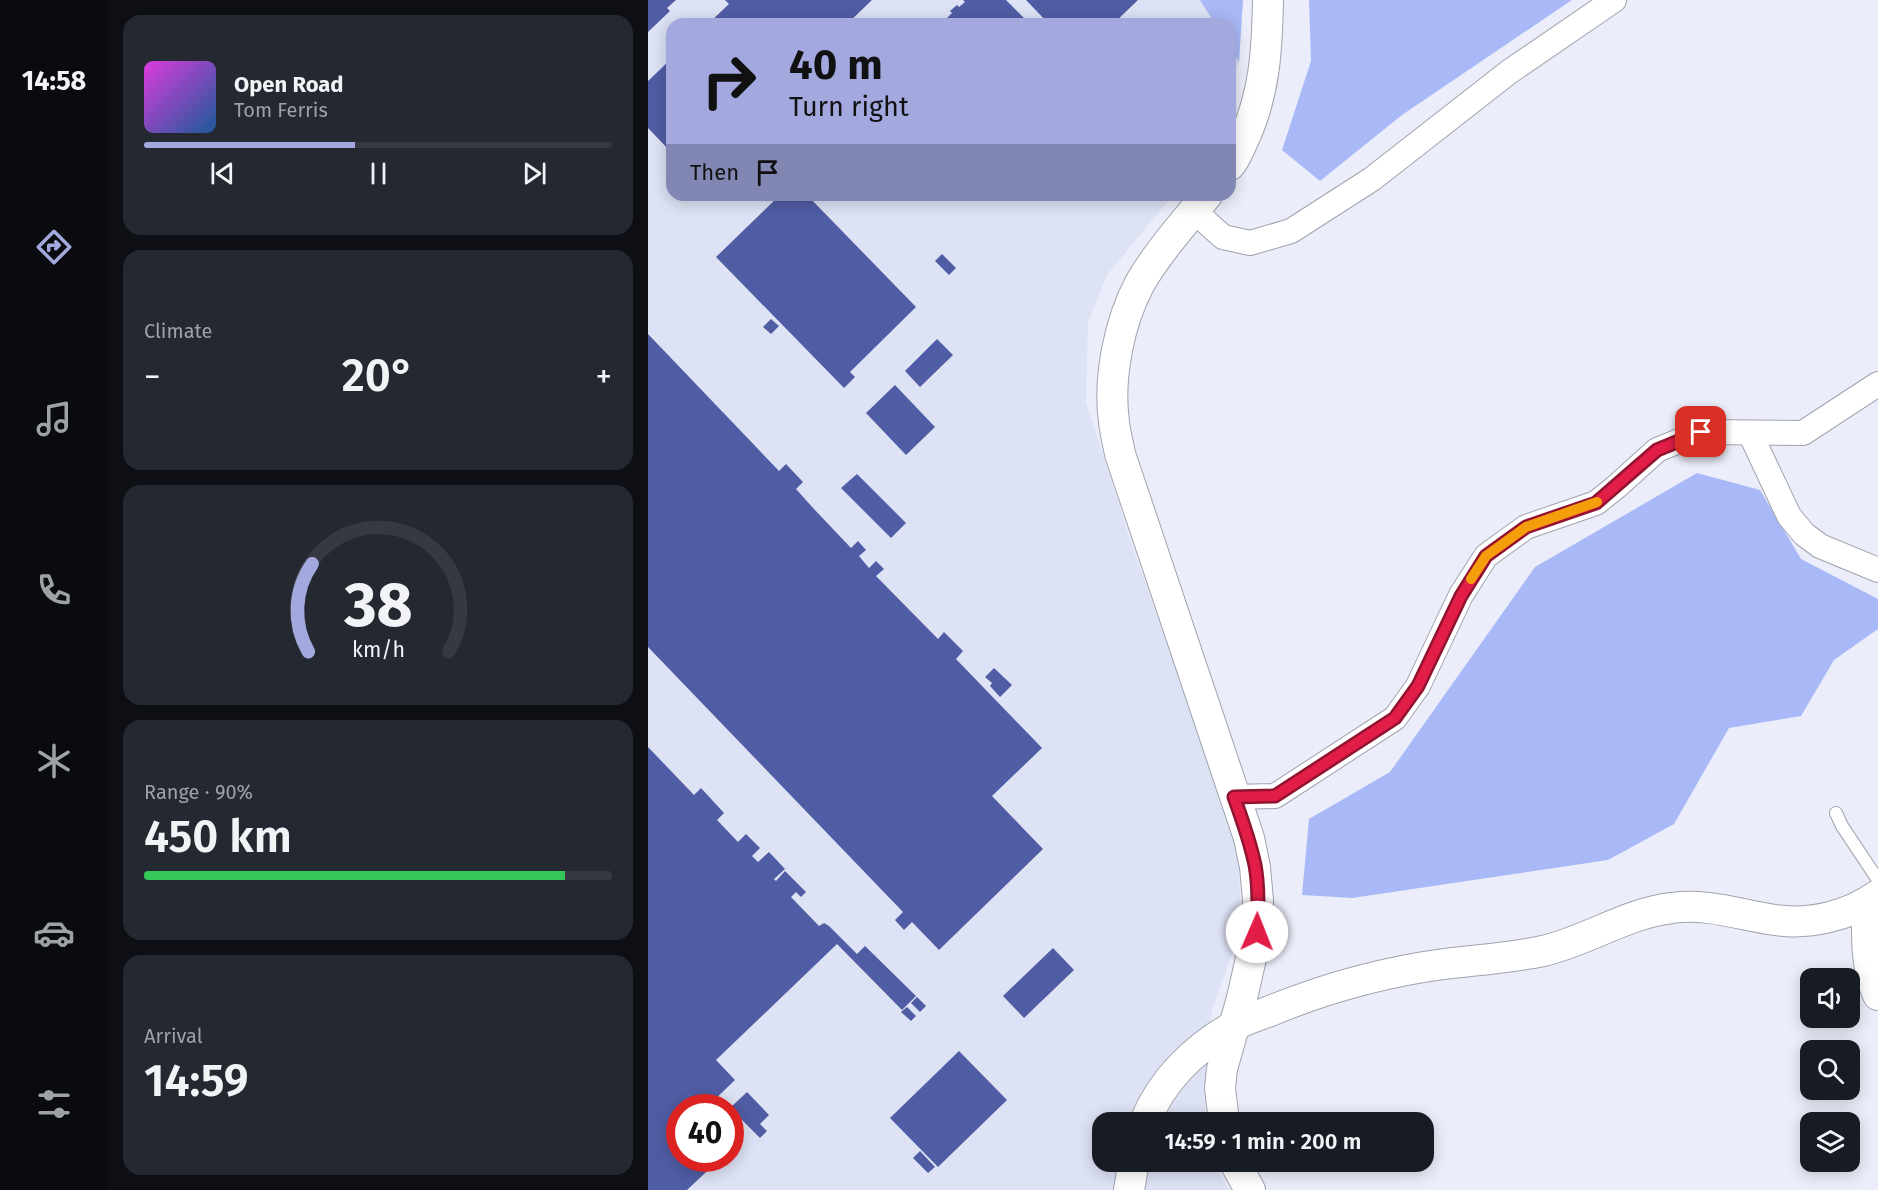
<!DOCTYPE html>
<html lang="en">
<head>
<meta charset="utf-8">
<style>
  :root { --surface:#171b24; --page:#242831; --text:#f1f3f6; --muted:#9ea1a6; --line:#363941; --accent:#a3a8df }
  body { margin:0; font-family:"Fira Sans",sans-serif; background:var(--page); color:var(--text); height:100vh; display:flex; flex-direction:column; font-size:22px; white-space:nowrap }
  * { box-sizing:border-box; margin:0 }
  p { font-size:20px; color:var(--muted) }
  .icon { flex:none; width:33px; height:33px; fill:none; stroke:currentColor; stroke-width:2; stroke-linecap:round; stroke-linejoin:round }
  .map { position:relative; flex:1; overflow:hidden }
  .drawer { display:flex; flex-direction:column; gap:15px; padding:15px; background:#0d0f14; width:540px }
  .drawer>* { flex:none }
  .hud { position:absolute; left:18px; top:18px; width:570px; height:183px; border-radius:18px; box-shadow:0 3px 15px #0003; background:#a3a8df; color:#111; overflow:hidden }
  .fabs { position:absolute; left:1152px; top:968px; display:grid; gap:12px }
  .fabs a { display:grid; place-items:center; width:60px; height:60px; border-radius:12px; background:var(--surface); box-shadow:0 3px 15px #0003; font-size:30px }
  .speed { position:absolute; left:18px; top:1094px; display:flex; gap:12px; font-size:30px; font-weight:700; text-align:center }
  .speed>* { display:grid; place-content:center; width:78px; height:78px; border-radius:50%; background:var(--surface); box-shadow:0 3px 15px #0003; line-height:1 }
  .speed .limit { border:9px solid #d22; background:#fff; color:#111 }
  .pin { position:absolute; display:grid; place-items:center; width:51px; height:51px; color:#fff; margin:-26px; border-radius:12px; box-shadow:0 3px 9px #0006 }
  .me { position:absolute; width:66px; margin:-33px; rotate:1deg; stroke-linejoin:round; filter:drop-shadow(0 0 4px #0008) }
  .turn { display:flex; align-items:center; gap:21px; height:126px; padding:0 24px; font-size:27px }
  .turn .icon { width:78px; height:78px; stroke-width:2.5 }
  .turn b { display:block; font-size:42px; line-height:51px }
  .then { display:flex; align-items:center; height:57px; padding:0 24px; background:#0003; gap:12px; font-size:22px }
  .big { font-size:45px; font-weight:600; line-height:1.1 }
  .drawer .tile { flex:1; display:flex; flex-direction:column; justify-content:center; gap:9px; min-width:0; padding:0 21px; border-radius:18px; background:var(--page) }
  .drawer .dial { align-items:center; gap:0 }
  .dial svg { height:156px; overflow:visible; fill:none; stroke:var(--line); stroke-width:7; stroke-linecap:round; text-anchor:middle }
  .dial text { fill:var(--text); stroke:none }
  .song { display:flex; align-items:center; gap:18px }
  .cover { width:72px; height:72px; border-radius:9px; background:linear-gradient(135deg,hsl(300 70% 55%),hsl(210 70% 35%)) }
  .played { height:6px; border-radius:3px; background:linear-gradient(90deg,var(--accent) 45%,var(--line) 45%) }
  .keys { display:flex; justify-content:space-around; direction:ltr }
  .heat { display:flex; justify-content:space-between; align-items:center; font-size:33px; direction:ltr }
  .charge { height:9px; border-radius:4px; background:linear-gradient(90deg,#34c759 90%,var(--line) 0) }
  .trip { position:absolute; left:444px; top:1112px; width:342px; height:60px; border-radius:18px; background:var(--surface); box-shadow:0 3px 15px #0003; font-weight:600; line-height:60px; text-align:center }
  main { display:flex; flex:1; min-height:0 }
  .menu { display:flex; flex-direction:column; width:108px; justify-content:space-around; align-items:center; background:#090b0e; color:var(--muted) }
  .menu .icon { width:42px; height:42px }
  .menu .on { color:var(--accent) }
  .menu b { font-size:27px; color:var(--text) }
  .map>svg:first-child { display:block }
</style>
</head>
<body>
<main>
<nav class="menu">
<b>14:58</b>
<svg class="icon on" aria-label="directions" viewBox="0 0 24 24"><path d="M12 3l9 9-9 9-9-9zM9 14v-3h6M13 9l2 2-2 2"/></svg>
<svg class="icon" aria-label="music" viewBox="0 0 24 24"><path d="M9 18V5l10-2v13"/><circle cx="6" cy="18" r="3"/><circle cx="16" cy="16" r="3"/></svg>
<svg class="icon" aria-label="phone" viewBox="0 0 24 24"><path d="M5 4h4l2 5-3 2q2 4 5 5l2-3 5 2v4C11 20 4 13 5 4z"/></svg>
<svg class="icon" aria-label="climate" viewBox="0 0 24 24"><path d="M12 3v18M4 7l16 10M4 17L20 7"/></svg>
<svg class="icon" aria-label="car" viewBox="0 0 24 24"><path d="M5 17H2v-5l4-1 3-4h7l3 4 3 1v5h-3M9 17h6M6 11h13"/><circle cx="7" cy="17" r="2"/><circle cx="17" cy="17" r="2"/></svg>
<svg class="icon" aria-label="filters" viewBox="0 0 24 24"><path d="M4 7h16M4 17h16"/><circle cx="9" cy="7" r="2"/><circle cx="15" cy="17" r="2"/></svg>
</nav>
<section class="drawer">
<div class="tile">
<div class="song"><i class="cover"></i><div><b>Open Road</b><p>Tom Ferris</p></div></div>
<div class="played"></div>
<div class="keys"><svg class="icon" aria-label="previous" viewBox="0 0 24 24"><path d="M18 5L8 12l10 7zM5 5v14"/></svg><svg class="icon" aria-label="pause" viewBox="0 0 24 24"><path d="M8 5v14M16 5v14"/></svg><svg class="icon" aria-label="next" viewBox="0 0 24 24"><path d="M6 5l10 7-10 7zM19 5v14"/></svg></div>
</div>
<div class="tile"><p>Climate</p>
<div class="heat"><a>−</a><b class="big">20°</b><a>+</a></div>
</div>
<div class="tile dial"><svg viewBox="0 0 100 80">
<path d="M14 69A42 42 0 1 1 86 69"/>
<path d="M14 69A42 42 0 0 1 16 24" stroke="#a3a8df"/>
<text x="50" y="56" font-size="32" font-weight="700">38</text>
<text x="50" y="72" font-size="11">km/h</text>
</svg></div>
<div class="tile"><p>Range · 90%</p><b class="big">450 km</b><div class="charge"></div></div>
<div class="tile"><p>Arrival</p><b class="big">14:59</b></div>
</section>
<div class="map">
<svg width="1230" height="1190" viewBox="0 0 1230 1190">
  <rect width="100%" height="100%" fill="#ebeefa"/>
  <!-- built -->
  <path fill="#dde2f4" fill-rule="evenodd" d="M0 0H595L591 62 582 91V24H24V195H525L459 275 440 322 438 402 485 548 590 842 592 900 585 951 564 1010 556 1122H454V1161H564L582 1190H0ZM32 1107H82V1158H32Z"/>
  <!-- green -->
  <g fill="#a9b8f6">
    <path d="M552 0H595L591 62 582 48V24H567Z"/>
    <path d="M661 0H924L754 115 672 181 634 150 663 61Z"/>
    <path d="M1049 473 1112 490 1153 559 1230 599V629L1186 660 1153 716 1081 728 1026 824 960 860 704 898 654 895 661 819 742 772 887 567Z"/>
  </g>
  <!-- building -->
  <g fill="#505da4">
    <path d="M0 0H28L19 8 22 11 0 32Z"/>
    <path d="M77 0H224L199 24H60L81 4Z"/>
    <path d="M315 0H358L382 24H293L304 13 302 11 309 5 311 7 317 2Z"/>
    <path d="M378 0H490L465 24H401Z"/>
    <path d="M24 58V153L0 128V81Z"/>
    <path d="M132 195H159L268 307 202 372 207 377 196 388 68 257Z"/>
    <path d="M294 254 308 268 301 275 287 261Z"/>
    <path d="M123 319 131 326 123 334 115 327Z"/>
    <path d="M0 334 131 471 138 464 155 482 148 489 166 509 203 548 210 541 218 550 211 556 221 568 228 561 236 569 228 576 290 639 296 632 315 651 308 659 394 748 344 796 395 849 291 950 264 922 256 930 247 920 255 912 0 647Z"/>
    <path d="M289 339 305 355 272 387 257 371Z"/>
    <path d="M247 385 287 427 258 455 218 413Z"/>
    <path d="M209 474 258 523 243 538 193 488Z"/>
    <path d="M346 668 364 685 352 697 342 686 344 683 337 677Z"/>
    <path d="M0 747 46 795 53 788 76 813 69 820 90 842 98 834 112 848 104 856 110 862 121 852 137 869 126 879 128 881 137 871 158 892 153 897 148 892 143 897 171 926 176 923 181 926 209 954 217 946 268 996 254 1010 189 944 68 1060 87 1080 59 1107H54L37 1090 53 1107H32V1158H73L39 1190H0Z"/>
    <path d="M405 948 426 970 376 1018 355 996Z"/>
    <path d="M269 997 278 1006 272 1012 263 1003Z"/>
    <path d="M259 1007 268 1016 263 1021 253 1012Z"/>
    <path d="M311 1051 359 1100 290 1167 242 1118Z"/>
    <path d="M99 1092 121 1115 112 1124 119 1131 112 1138 82 1108Z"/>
    <path d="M272 1151 287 1167 280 1173 265 1158Z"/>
  </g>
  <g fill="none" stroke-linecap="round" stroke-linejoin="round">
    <!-- service casing -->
    <g stroke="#a0a3ae" stroke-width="14">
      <path id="service" d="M1188 813 1194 826 1230 880"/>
    </g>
    <!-- minor casing -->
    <g stroke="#a0a3ae" stroke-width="26">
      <g id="minor">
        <path d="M546 211 575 237 602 243 643 231 724 179 861 72 966 0"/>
        <path d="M1102 433 1141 516 1156 534 1172 546 1230 570"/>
        <path d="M587 797 627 796 747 718 770 686 813 595 838 556 878 527 948 503 968 487 1009 450 1053 432 1155 433 1230 384"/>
      </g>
    </g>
    <!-- tertiary casing -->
    <g stroke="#a0a3ae" stroke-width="32">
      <g id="tertiary">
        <path d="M582 165C588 158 591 149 595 141 617 94 619 50 620 0"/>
        <path d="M559 195C536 223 510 252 492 283 471 322 460 378 466 422 467 432 470 443 472 454L601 838 607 867 610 900 609 932 594 998 574 1069 572 1088 576 1122"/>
        <path d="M1219 903C1219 935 1217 965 1230 995"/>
        <path d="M497 1122C513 1081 546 1049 584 1027 595 1020 609 1016 622 1011 678 988 736 972 796 964 829 960 862 958 895 951 939 941 979 913 1024 908 1059 903 1092 915 1127 920 1162 925 1201 916 1230 895"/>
        <path d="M586 1161 602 1190"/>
        <path d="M481 1190 486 1161"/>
      </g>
    </g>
    <!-- service -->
    <use href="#service" stroke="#fff" stroke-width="12"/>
    <!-- minor -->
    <use href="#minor" stroke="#fff" stroke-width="24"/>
    <!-- tertiary -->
    <use href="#tertiary" stroke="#fff" stroke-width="30"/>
  </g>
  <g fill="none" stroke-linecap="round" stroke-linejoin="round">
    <!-- route casing -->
    <g stroke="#92132f" stroke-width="15">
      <path id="route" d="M609 932C610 910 611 887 607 865 602 841 594 819 586 797L627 796 747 718 770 686 813 596 838 556 878 527 948 503 1009 450 1053 432"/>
    </g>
    <!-- route -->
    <use href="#route" stroke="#e11d48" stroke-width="10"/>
    <!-- slow -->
    <path stroke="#f59e0b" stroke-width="10" d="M823 579 838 556 878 527 949 502"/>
  </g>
</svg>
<div class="fabs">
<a><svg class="icon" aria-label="sound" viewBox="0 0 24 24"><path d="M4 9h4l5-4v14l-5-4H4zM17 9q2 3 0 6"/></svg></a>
<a><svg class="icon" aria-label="search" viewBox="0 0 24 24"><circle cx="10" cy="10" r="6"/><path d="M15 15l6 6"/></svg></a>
<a><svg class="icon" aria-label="layers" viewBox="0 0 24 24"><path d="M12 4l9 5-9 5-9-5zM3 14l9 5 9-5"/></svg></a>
</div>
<div class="speed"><div class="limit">40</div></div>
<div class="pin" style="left:1053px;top:432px;background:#d93025"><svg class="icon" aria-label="arrive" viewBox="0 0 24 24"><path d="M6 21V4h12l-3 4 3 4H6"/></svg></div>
<svg class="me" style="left:609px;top:932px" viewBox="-20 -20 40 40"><circle r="19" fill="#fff"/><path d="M0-13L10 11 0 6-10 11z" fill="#e11d48"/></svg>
<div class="trip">14:59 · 1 min · 200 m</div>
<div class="hud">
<div class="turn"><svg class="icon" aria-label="right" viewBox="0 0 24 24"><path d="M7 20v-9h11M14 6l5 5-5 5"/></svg><div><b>40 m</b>Turn right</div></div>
<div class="then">Then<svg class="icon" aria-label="arrive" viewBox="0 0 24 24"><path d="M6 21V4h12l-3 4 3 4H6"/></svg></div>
</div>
</div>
</main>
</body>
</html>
